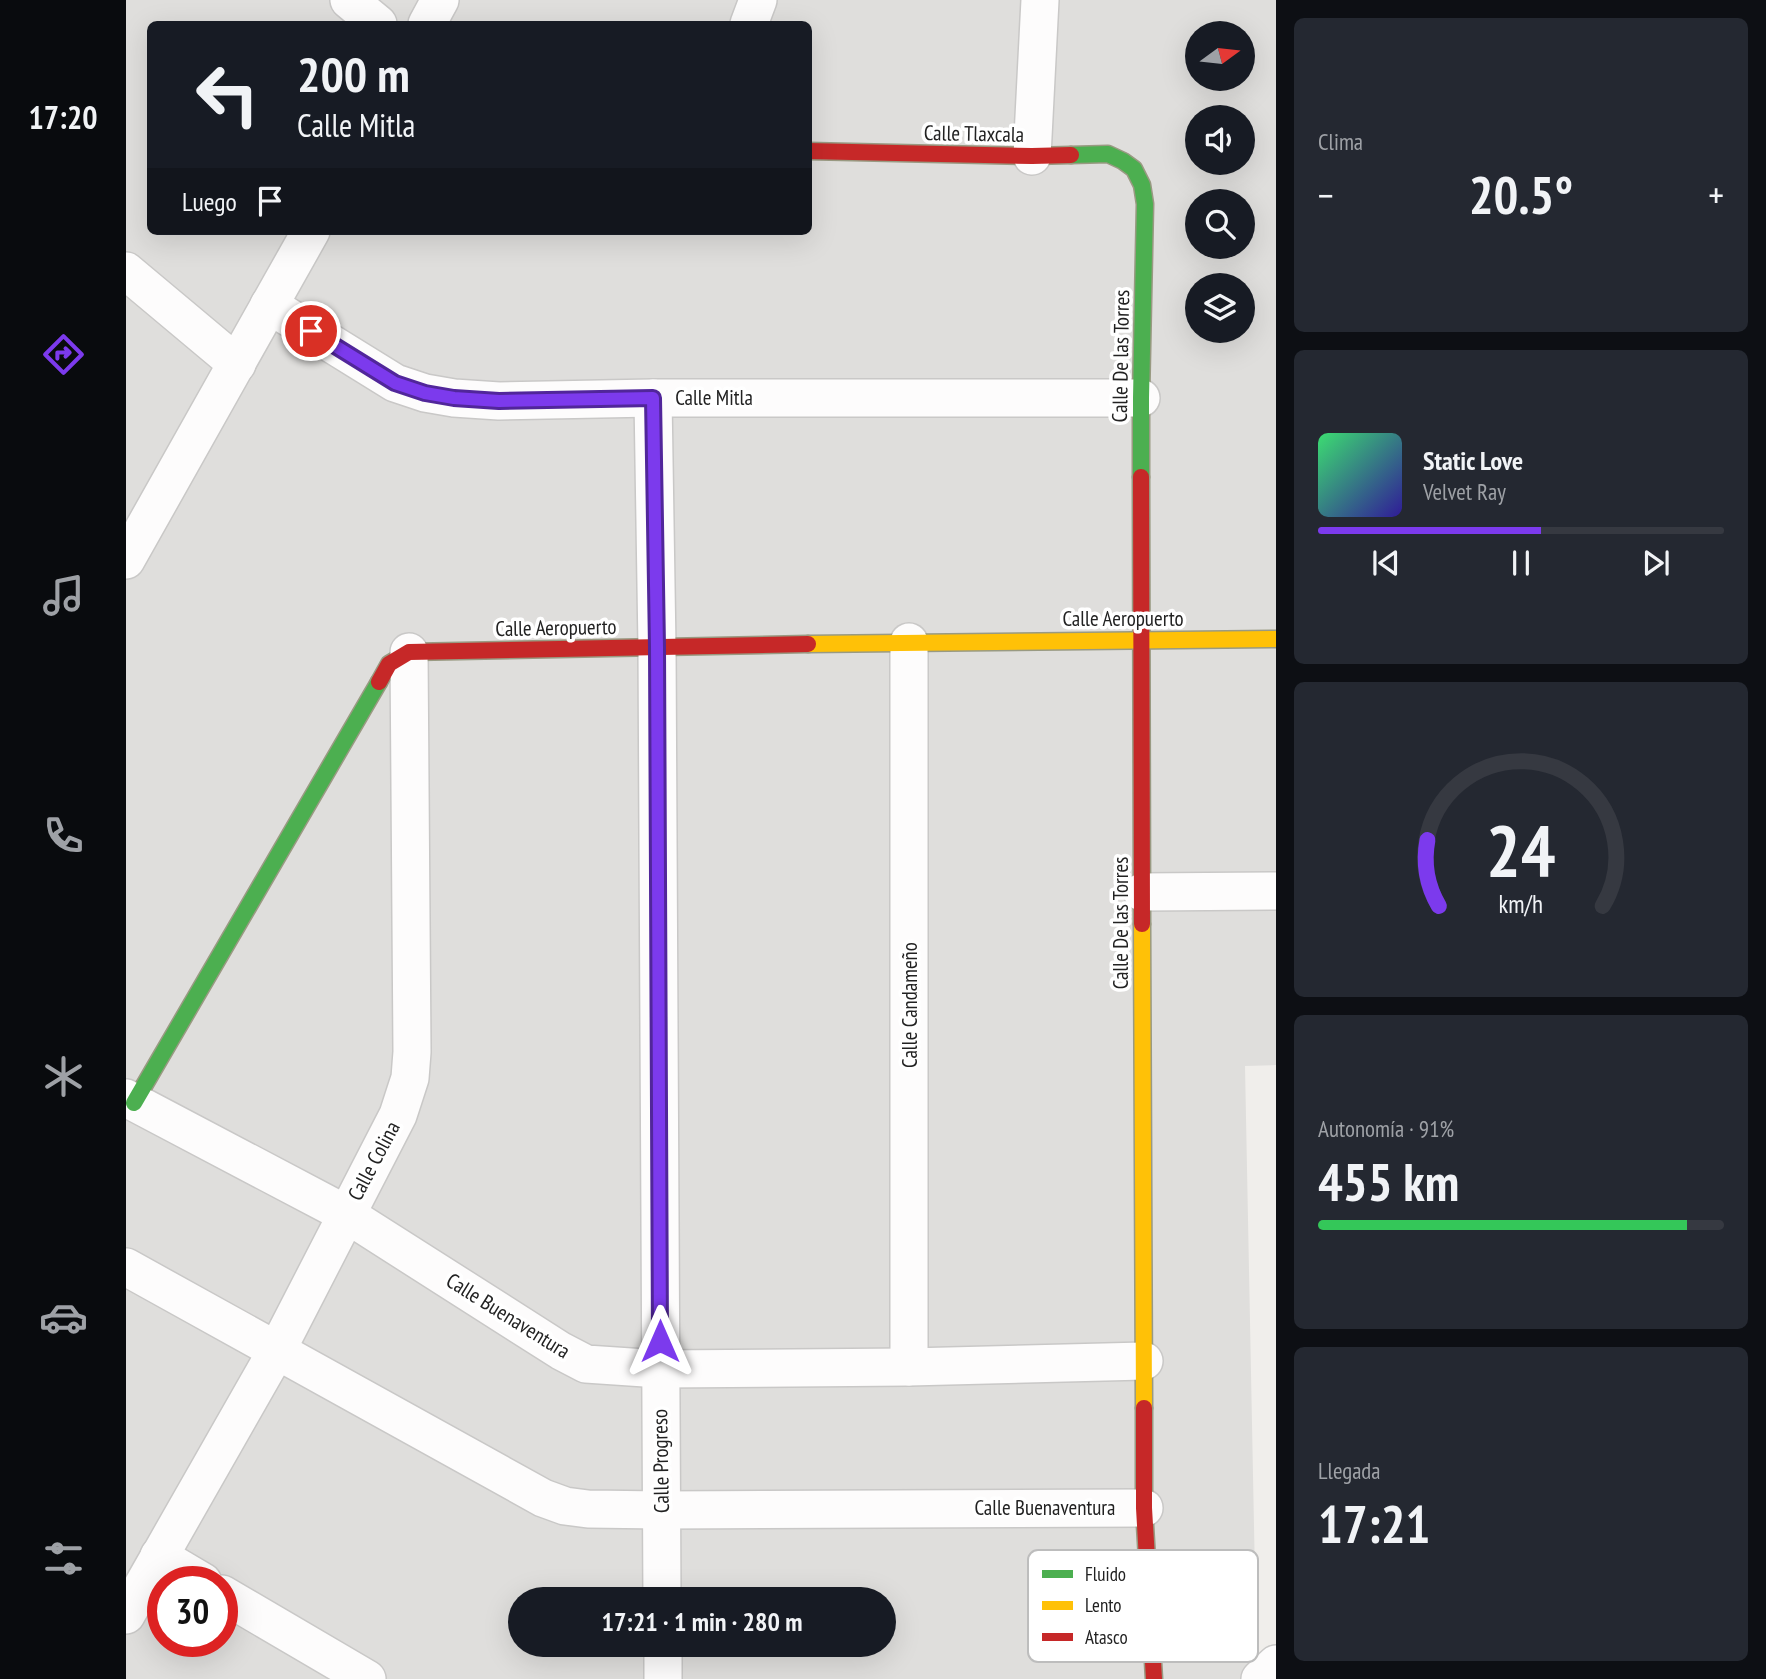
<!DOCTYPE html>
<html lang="es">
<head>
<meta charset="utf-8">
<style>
  :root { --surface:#171b24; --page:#242831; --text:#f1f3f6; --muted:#9ea1a6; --line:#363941; --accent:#7c3aed }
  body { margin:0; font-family:"PT Sans Narrow",sans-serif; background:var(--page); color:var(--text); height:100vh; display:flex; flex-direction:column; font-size:26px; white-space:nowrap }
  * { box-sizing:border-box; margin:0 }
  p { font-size:23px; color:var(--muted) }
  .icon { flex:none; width:38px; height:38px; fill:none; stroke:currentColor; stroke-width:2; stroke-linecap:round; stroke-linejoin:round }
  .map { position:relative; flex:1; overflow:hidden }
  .drawer { display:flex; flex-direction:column; gap:18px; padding:18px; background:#0d0f14; width:490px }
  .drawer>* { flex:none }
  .top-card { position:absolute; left:21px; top:21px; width:665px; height:214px; border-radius:10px; box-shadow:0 7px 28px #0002; background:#171b24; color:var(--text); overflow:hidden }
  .needle { width:46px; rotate:75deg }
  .buttons { position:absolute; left:1059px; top:21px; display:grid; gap:14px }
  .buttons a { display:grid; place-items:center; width:70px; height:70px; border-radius:50%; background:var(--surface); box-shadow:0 7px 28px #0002; font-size:35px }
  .speed { position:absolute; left:21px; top:1566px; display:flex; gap:14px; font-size:35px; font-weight:700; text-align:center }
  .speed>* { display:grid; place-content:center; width:91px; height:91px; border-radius:50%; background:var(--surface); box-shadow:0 7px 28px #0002; line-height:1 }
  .speed .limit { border:10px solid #d22; background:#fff; color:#111 }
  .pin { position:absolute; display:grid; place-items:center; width:60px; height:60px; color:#fff; margin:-30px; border:4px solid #fff; border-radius:50%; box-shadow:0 2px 7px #0007 }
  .me { position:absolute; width:77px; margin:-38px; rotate:0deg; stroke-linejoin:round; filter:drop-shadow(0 0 5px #0008) }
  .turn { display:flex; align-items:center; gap:24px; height:147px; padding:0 35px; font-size:32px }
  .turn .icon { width:91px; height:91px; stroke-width:2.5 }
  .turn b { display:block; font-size:49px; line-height:60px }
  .then { display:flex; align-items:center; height:66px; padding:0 35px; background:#0003; gap:14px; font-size:26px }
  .big { font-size:52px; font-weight:700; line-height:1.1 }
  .drawer .tile { flex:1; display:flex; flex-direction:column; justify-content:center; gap:10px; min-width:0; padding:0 24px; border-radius:10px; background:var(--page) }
  .drawer .dial { align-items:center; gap:0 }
  .dial svg { height:182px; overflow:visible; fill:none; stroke:var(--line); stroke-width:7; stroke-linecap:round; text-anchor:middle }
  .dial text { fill:var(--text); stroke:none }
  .song { display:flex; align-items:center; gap:21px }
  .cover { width:84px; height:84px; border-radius:10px; background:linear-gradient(135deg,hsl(140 70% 55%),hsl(250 70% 35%)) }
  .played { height:7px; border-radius:4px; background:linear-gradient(90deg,var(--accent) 55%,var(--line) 55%) }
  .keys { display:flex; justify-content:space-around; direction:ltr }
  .heat { display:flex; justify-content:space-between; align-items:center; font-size:38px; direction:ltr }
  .charge { height:10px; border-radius:5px; background:linear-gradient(90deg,#34c759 91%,var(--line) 0) }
  .trip { position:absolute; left:382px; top:1587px; width:388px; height:70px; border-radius:35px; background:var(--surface); box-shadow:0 7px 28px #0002; font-weight:700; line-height:70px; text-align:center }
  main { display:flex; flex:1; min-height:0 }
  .tab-bar { display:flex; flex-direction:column; width:126px; justify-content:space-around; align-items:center; background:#090b0e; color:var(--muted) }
  .tab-bar .icon { width:49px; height:49px }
  .tab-bar .current { color:var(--accent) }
  .tab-bar b { font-size:32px; color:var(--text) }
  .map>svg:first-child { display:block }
</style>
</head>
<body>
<main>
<nav class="tab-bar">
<b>17:20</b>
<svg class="icon current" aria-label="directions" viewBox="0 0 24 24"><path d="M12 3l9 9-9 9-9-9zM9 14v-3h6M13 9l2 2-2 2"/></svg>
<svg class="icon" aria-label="music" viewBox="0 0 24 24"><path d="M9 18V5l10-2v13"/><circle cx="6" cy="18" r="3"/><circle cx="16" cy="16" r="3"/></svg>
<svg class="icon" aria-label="phone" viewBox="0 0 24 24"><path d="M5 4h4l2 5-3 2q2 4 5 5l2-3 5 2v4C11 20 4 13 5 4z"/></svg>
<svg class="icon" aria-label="climate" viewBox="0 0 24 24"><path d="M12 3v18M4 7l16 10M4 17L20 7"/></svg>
<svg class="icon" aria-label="car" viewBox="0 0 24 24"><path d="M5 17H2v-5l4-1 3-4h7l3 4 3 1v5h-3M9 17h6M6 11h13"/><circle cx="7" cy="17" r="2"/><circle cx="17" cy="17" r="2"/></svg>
<svg class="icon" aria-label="filters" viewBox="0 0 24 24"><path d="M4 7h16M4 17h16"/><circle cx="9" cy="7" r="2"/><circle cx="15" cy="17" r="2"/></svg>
</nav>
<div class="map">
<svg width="1150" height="1679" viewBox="0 0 1150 1679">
  <rect width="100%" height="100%" fill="#f0eeeb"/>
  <!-- residential -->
  <path fill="#dfdedc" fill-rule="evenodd" d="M0 0H1150V1065L1119 1066 1131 1679H0ZM24 24H682V231H24ZM1071 33H1116V79H1071ZM1071 117H1116V163H1071ZM1071 201H1116V247H1071ZM1071 285H1116V331H1071ZM37 1582H96V1642H37ZM394 1600H758V1645H394Z"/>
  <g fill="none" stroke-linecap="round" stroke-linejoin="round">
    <!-- street casing -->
    <g stroke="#c9c8c7" stroke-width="40">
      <g id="street">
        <path d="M223 0 252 24"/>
        <path d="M301 24 314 0"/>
        <path d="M623 24 632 0"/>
        <path d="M906 156 914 0"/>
        <path d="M0 271 111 364"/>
        <path d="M143 305 269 383 299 393 328 398 373 401 527 398H1015"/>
        <path d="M527 398 531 647 536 1600"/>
        <path d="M0 560 185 231"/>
        <path d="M783 642V1367"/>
        <path d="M1016 892 1150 891"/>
        <path d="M0 1098 220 1214 435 1351 460 1364 534 1369 783 1367 1018 1361"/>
        <path d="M0 1267 417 1498 439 1506 462 1509 536 1510 1018 1508"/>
        <path d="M33 1556 77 1582"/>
        <path d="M96 1594 241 1679"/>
        <path d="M0 1615 151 1350 272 1115 284 1078 286 1052 283 652"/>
        <path d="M537 1645V1679"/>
        <path d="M1134 1679 1150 1664"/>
      </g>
    </g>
    <!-- fast casing -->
    <g stroke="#999a82" stroke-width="19">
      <g id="fast">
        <path d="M945 155 982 154 997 161 1008 169 1016 185 1019 204 1015 398V477"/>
        <path d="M8 1103 253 682"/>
      </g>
    </g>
    <!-- slow casing -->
    <g stroke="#999a82" stroke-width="19">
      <g id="slow">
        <path d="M682 644 1150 639"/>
        <path d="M1016 924 1018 1408"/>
      </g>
    </g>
    <!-- jam casing -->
    <g stroke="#999a82" stroke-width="19">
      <g id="jam">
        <path d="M682 151 906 156 945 155"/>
        <path d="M1015 477 1016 924"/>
        <path d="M253 682 263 664 283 652 682 644"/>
        <path d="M1018 1408V1508L1028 1679"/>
      </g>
    </g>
    <!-- street -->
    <use href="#street" stroke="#fdfcfc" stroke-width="37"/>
    <!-- fast -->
    <use href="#fast" stroke="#4caf50" stroke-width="16"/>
    <!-- slow -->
    <use href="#slow" stroke="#ffc107" stroke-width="16"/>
    <!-- jam -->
    <use href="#jam" stroke="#c62828" stroke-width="16"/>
  </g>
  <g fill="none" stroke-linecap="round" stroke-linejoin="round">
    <!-- route casing -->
    <g stroke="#51269a" stroke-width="18">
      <path id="route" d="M185 331 269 383 299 393 328 398 373 401 527 398 531 647 534 1341"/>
    </g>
    <!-- route -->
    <use href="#route" stroke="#7c3aed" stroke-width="12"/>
  </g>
  <g text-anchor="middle" stroke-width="7" stroke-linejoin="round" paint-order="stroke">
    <!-- street labels -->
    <g font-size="21" fill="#222" stroke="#fff">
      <text transform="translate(848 134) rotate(1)" y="7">Calle Tlaxcala</text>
      <text transform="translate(995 356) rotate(-89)" y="7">Calle De las Torres</text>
      <text x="588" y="405">Calle Mitla</text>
      <text x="997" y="626">Calle Aeropuerto</text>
      <text transform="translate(430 628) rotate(-1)" y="7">Calle Aeropuerto</text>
      <text transform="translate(995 923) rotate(-90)" y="7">Calle De las Torres</text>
      <text transform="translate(784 1005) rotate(-90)" y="7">Calle Candameño</text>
      <text transform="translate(248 1161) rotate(-62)" y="7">Calle Colina</text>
      <text transform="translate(382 1316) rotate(32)" y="7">Calle Buenaventura</text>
      <text transform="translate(535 1461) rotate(-91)" y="7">Calle Progreso</text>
      <text x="919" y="1515">Calle Buenaventura</text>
    </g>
  </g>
  <!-- legend -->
  <rect x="902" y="1550" width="230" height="112" rx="10" fill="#fff" stroke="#bdbdbd" stroke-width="2"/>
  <rect x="916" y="1570" width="31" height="8" fill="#4caf50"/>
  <rect x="916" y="1601" width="31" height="9" fill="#ffc107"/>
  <rect x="916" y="1633" width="31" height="8" fill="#c62828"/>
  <g font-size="19" fill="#222">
    <text x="959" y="1581">Fluido</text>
    <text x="959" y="1612">Lento</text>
    <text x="959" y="1644">Atasco</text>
  </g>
</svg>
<div class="buttons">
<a><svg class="needle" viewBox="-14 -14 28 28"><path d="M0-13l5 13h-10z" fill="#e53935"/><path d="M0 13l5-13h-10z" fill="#9ea1a6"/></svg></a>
<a><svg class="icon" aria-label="sound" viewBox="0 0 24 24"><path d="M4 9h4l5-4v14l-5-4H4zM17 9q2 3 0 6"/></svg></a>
<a><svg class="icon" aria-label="search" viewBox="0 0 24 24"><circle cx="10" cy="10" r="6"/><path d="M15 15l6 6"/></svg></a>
<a><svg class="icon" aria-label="layers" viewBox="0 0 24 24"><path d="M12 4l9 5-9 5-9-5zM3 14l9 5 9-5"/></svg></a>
</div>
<div class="speed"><div class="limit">30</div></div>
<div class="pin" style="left:185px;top:331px;background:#d93025"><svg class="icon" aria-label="arrive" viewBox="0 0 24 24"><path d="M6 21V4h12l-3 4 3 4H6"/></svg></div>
<svg class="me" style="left:534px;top:1341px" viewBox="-20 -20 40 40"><path d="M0-17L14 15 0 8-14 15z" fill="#7c3aed" stroke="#fff" stroke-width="4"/></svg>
<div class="trip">17:21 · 1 min · 280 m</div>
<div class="top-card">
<div class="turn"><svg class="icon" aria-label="left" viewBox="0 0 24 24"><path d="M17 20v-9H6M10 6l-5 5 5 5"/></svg><div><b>200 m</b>Calle Mitla</div></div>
<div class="then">Luego<svg class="icon" aria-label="arrive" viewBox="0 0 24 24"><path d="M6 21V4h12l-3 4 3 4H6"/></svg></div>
</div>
</div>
<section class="drawer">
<div class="tile"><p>Clima</p>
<div class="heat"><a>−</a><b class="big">20.5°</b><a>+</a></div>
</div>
<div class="tile">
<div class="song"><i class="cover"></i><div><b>Static Love</b><p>Velvet Ray</p></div></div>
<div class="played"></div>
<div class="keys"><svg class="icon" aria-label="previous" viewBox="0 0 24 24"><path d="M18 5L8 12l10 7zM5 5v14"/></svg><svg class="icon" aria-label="pause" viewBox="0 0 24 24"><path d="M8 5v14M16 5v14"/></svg><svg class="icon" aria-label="next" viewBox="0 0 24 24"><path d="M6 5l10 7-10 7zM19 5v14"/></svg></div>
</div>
<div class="tile dial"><svg viewBox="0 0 100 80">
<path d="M14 69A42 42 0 1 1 86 69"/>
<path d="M14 69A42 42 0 0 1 9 40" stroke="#7c3aed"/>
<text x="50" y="56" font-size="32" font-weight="700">24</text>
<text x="50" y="72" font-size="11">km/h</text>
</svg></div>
<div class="tile"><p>Autonomía · 91%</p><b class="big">455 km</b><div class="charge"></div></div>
<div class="tile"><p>Llegada</p><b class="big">17:21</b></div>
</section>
</main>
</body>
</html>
